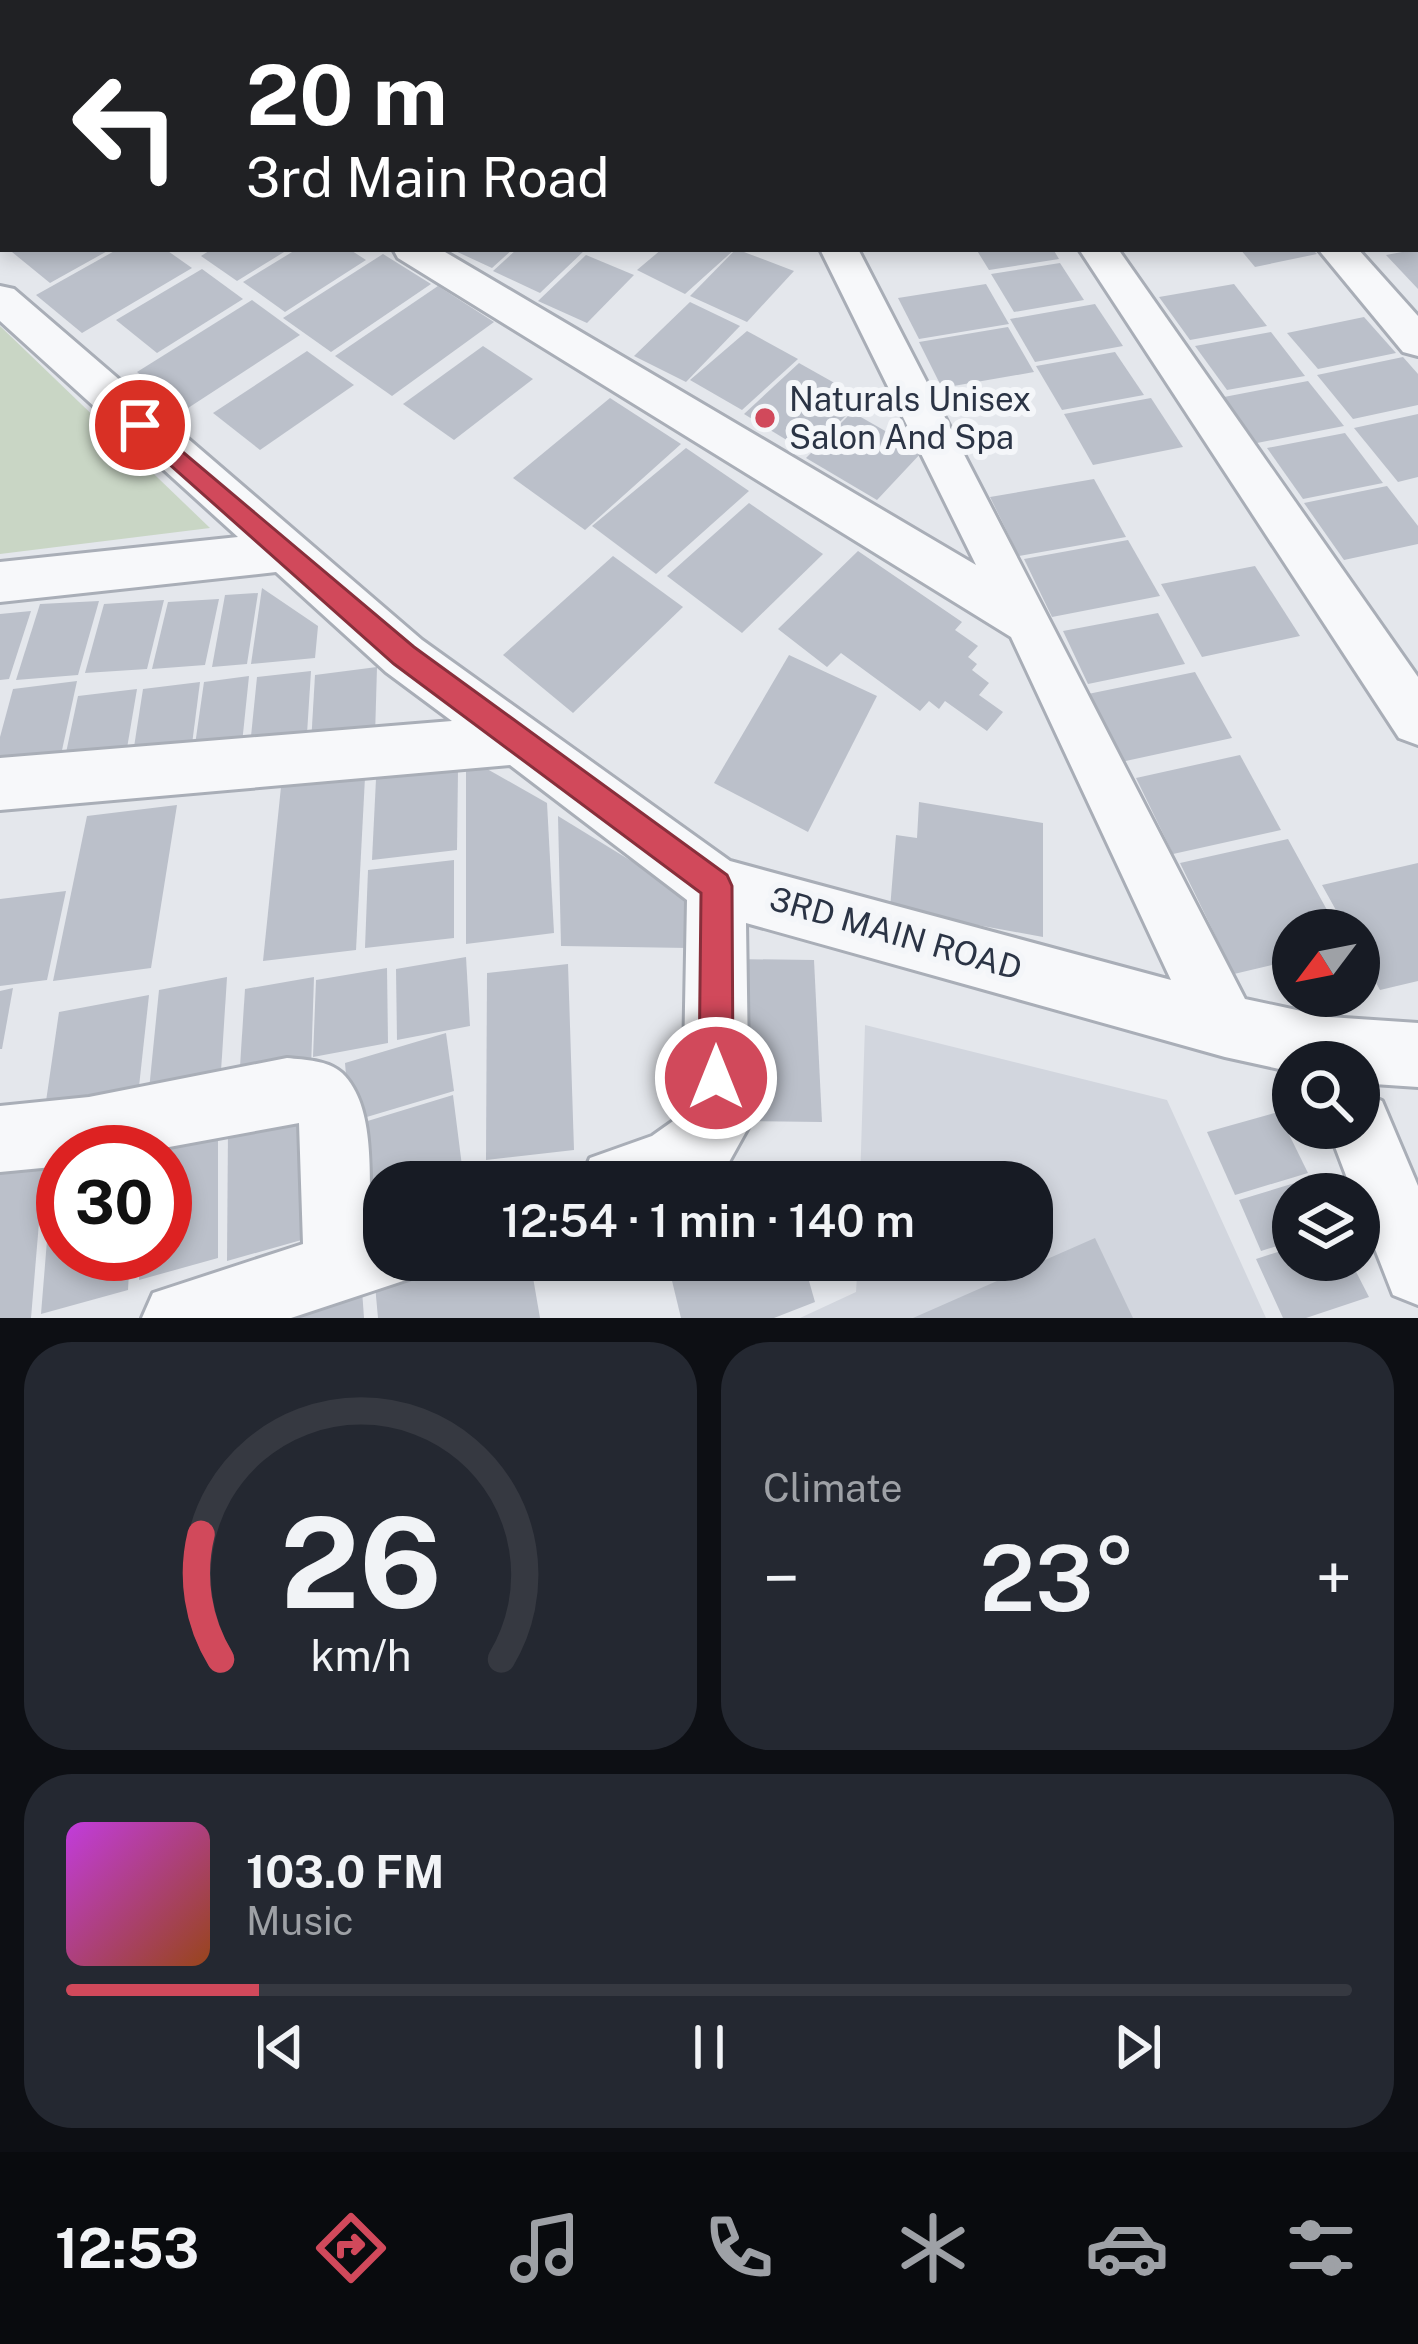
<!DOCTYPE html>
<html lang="en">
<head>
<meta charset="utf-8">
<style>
  :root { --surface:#171b24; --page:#242831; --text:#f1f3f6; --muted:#9ea1a6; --line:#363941; --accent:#d1495b }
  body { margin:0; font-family:"Public Sans",sans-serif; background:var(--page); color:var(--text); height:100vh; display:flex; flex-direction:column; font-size:45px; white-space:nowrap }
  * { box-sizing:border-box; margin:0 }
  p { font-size:39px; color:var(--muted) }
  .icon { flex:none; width:66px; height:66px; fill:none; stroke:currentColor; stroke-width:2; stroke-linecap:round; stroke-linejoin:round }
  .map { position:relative; height:1318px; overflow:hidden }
  .details { display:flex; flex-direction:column; gap:24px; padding:24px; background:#0d0f14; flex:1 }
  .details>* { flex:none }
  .guide { position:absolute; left:0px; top:0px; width:1419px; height:252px; box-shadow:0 6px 18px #0003; background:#202124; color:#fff; overflow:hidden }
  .needle { width:78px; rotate:238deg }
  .buttons { position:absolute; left:1272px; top:909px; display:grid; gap:24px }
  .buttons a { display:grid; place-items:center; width:108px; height:108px; border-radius:50%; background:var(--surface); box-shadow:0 6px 18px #0003; font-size:60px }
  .speed { position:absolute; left:36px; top:1125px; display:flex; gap:24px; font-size:60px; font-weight:700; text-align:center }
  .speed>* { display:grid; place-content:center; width:156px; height:156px; border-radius:50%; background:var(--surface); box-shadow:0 6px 18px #0003; line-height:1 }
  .speed .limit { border:18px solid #d22; background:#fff; color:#111 }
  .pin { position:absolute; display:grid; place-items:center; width:102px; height:102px; color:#fff; margin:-51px; border:6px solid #fff; border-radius:50%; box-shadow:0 3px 12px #0007 }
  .me { position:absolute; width:132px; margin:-66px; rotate:0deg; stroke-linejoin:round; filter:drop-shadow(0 0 9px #0008) }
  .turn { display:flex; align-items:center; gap:42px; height:252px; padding:0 48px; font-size:54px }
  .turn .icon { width:156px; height:156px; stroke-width:2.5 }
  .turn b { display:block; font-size:84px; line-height:102px }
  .big { font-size:90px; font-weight:600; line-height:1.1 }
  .details .tile { flex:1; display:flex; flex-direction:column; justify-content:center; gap:18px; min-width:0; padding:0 42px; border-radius:48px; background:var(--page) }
  .details .dial { align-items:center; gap:0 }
  .dial svg { height:312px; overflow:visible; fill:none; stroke:var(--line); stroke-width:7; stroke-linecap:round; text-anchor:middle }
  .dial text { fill:var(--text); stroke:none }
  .song { display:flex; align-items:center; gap:36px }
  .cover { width:144px; height:144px; border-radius:18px; background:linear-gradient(135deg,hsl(290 70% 55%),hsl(20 70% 35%)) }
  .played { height:12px; border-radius:6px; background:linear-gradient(90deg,var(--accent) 15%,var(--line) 15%) }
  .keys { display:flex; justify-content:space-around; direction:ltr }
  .heat { display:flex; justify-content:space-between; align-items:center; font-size:66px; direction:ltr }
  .details .tiles { flex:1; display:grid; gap:24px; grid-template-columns:1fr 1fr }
  .tile:last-child { grid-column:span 2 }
  .trip { position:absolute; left:363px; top:1161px; width:690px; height:120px; border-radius:48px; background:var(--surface); box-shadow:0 6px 18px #0003; font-weight:600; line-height:120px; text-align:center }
  .tab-bar { display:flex; height:192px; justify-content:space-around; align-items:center; background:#090b0e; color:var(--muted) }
  .tab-bar .icon { width:84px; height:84px }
  .tab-bar .on { color:var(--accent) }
  .tab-bar b { font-size:54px; color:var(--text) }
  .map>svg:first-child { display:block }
</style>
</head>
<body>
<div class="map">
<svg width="1418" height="1318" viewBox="0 0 1418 1318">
  <rect width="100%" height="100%" fill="#e4e7ec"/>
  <!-- built -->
  <path fill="#d2d6de" d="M865 1025 1167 1100 1266 1318H800L856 1292 858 1260H1032V1182H860Z"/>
  <!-- green -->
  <path fill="#c9d6c5" d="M0 326 210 528 0 554Z"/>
  <!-- building -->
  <g fill="#bbc0ca">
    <path d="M18 249H111L50 283 12 252Z"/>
    <path d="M118 249H165L192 268 82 333 36 295Z"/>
    <path d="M212 249H289L237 281 201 256Z"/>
    <path d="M297 249H349L366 260 285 312 243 282Z"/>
    <path d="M451 249H513L492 268Z"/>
    <path d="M517 249H586L540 293 493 271Z"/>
    <path d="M662 249H735L685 294 637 270Z"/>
    <path d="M736 249 794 271 747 322 690 296Z"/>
    <path d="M976 249H1053L1059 259 989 270Z"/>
    <path d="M1240 249H1312L1317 254 1255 267Z"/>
    <path d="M1418 249V289L1386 255Z"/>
    <path d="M383 254 431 284 331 352 283 318Z"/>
    <path d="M586 255 634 275 587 323 538 301Z"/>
    <path d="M1060 263 1084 300 1014 312 991 274Z"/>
    <path d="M202 269 243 299 157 353 116 320Z"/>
    <path d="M986 284 1009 324 919 339 898 298Z"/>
    <path d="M1234 284 1267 326 1190 340 1159 297Z"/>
    <path d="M438 286 494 322 392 396 335 356Z"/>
    <path d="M252 300 300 335 185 410 137 372Z"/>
    <path d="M690 302 740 326 686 382 634 356Z"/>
    <path d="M1095 304 1123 346 1035 362 1010 319Z"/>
    <path d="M1364 317 1396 353 1318 369 1287 333Z"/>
    <path d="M1008 327 1034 372 942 388 919 342Z"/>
    <path d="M747 331 798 359 742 410 690 380Z"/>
    <path d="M1271 332 1305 376 1227 390 1195 346Z"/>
    <path d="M483 346 533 379 454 440 403 404Z"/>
    <path d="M307 351 354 385 260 450 213 413Z"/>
    <path d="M1115 352 1144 395 1062 410 1036 366Z"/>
    <path d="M1403 357 1418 374V405L1353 419 1317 375Z"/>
    <path d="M799 363 863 399 808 453 744 414Z"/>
    <path d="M1308 381 1344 426 1257 443 1224 397Z"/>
    <path d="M610 398 681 444 585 530 513 478Z"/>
    <path d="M1151 398 1183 447 1093 465 1064 414Z"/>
    <path d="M852 412 922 452 877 500 806 458Z"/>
    <path d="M1418 414V477L1398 482 1354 428Z"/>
    <path d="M1345 433 1383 483 1303 499 1267 448Z"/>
    <path d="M686 448 749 491 656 574 592 526Z"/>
    <path d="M1094 479 1126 537 1019 556 990 497Z"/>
    <path d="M1387 486 1418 526V544L1344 560 1304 503Z"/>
    <path d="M749 503 823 554 742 633 667 576Z"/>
    <path d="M1128 540 1160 596 1052 617 1024 559Z"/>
    <path d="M858 551 962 622 955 630 978 646 968 657 977 664 972 670 989 683 979 695 1003 712 987 731 945 701 939 709 929 701 920 711 841 653 827 667 778 629Z"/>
    <path d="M613 556 683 607 573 713 503 655Z"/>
    <path d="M1255 566 1300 636 1202 657 1161 584Z"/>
    <path d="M262 588 318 626 315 658 251 664Z"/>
    <path d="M258 593 247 664 212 667 225 595Z"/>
    <path d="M219 599 205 665 152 669 168 602Z"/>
    <path d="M164 600 147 669 85 673 104 604Z"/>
    <path d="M99 601 78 675 16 680 40 604Z"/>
    <path d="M31 611 9 679 0 680V614Z"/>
    <path d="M1158 613 1185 664 1088 684 1063 631Z"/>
    <path d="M789 655 877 696 808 832 714 783Z"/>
    <path d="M377 667 375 736 311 744 315 675Z"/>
    <path d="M311 671 306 749 249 756 257 677Z"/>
    <path d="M1195 672 1232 738 1121 762 1088 694Z"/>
    <path d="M249 676 241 753 193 759 204 682Z"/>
    <path d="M77 681 59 764 0 771V737L13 689Z"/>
    <path d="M200 682 191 752 132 760 143 689Z"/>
    <path d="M137 689 125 760 63 767 78 696Z"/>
    <path d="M1240 755 1281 830 1173 854 1136 778Z"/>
    <path d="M466 757 547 803 554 933 466 944Z"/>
    <path d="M458 770 457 850 372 860 376 779Z"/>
    <path d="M365 777 356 950 263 961 281 787Z"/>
    <path d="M919 802 1043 823V937L890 909 896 835 917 838Z"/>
    <path d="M177 805 151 968 53 981 87 816Z"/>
    <path d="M558 816 703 905 689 948 561 946Z"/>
    <path d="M1288 839 1338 930H1293V960L1234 974 1180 863Z"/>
    <path d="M454 860V938L365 948 368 870Z"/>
    <path d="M1418 863V981L1380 990 1359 952V930H1347L1322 885Z"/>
    <path d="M66 891 47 980 0 986V899Z"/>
    <path d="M466 957 470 1026 397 1040 396 969Z"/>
    <path d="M732 959 814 960 822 1122 733 1121Z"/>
    <path d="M568 964 574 1150 486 1160 487 973Z"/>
    <path d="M387 968 388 1043 313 1057 316 980Z"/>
    <path d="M227 977 220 1087 148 1100 159 990Z"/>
    <path d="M314 977 311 1069 239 1082 245 989Z"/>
    <path d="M13 988 2 1049H0V991Z"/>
    <path d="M149 995 137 1105 43 1122 59 1012Z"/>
    <path d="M446 1033 454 1091 350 1122 345 1063Z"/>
    <path d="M453 1095 463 1174 437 1182H384V1198L368 1203 361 1123Z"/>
    <path d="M308 1106 312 1237 227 1261 228 1128Z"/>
    <path d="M1278 1112 1308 1173 1235 1195 1207 1132Z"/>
    <path d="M218 1130V1258L139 1280 140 1254H165V1152H137Z"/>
    <path d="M44 1163 31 1318H0V1174Z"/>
    <path d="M63 1176V1254H130L128 1290 41 1314 52 1179Z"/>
    <path d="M1308 1179 1316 1194H1293V1241L1261 1251 1239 1200Z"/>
    <path d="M1095 1238 1133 1318H913Z"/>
    <path d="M1293 1247V1260H1350L1369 1297 1306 1318H1283L1256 1259Z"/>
    <path d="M449 1260H530L540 1318H378L375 1285Z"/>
    <path d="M667 1260H803L815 1302 774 1318H681Z"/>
    <path d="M362 1290 364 1318H279V1317Z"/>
  </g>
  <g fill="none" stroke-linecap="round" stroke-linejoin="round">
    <!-- street casing -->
    <g stroke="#a9aeb7" stroke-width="6">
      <g id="street">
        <path d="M0 0H18L20 3H3V12Z"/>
        <path d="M297 0H331L333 3H299Z"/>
        <path d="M718 0H748L749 3H719Z"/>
        <path d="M915 0H945L947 3H917Z"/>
        <path d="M1104 0H1135L1137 3H1106Z"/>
        <path d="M1418 2V20H1416V3H1411Z"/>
        <path d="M393 249H440L976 565 820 249H858L1245 999 1329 1017 1418 1023V1087L1359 1083V1062H1293V1072L1225 1057 746 923 749 1126 729 1162 702 1182H580L590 1158 652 1136 683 1114 687 900 510 765 0 810V758L452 721 386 672 276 572 0 602V562L238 537 0 321V286L14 289 422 640 730 861 1171 980 1011 637 398 258Z"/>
        <path d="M1079 249H1118L1418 677V745L1399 738Z"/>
        <path d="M1318 249H1358L1418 316V356L1403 352Z"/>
        <path d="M287 1058C305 1060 328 1060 342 1073 377 1107 368 1179 371 1223L384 1219V1260H416L409 1279 291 1318H142L153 1293 303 1244 299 1123 142 1152H63V1166L0 1172V1106L89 1097Z"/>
        <path d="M1359 1091 1382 1101 1418 1186V1305L1393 1295 1359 1208V1194H1353L1328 1128H1359Z"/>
      </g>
    </g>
    <!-- secondary casing -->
    <g stroke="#a9aeb7" stroke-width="6">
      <path id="secondary" d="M1361 0H1402L1404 3H1363Z"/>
    </g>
    <!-- street -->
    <use href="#street" fill="#f7f8fa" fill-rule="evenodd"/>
    <!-- secondary -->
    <use href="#secondary" fill="#fff" fill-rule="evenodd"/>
  </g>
  <!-- route -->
  <path fill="#d1495b" stroke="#882f3b" stroke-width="3" d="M140 416 414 647 727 875 732 886 733 1078 728 1090 716 1095 704 1090 699 1078 701 893 394 664 132 431 129 425Z"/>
  <!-- markers -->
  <circle fill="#d1495b" stroke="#f4f6f9" stroke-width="4.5" cx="765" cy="418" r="12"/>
  <g text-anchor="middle" stroke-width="12" stroke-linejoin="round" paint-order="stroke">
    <!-- poi labels -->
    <g font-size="33" fill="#2b3445" stroke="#f4f6f9" text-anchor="start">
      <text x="789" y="411">Naturals Unisex<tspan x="789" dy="38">Salon And Spa</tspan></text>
    </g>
    <!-- street labels -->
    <g font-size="33" fill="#2b3445" stroke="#f4f6f9">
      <text transform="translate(896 933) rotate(16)" y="12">3RD MAIN ROAD</text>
    </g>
  </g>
</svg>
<div class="buttons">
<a><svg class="needle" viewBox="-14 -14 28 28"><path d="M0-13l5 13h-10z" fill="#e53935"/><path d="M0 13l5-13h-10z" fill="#9ea1a6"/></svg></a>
<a><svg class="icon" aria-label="search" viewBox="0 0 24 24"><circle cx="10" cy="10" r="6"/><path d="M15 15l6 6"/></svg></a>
<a><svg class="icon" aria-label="layers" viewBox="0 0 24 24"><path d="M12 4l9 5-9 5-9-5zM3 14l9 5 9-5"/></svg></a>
</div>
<div class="speed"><div class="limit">30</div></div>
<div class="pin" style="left:140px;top:425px;background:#d93025"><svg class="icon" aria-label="arrive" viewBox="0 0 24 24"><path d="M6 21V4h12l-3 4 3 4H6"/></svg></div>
<svg class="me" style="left:716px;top:1078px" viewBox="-20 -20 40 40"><circle r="17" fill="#d1495b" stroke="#fff" stroke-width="3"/><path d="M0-11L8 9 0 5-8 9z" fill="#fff"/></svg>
<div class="trip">12:54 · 1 min · 140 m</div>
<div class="guide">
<div class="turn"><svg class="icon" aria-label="left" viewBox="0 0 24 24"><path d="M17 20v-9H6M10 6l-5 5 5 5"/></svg><div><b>20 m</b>3rd Main Road</div></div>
</div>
</div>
<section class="details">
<div class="tiles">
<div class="tile dial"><svg viewBox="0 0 100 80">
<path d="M14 69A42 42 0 1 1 86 69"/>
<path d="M14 69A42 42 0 0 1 9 37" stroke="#d1495b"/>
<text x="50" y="56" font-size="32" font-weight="700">26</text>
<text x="50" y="72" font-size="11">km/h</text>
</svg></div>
<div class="tile"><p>Climate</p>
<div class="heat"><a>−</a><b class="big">23°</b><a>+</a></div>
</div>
<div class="tile">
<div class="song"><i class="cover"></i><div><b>103.0 FM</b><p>Music</p></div></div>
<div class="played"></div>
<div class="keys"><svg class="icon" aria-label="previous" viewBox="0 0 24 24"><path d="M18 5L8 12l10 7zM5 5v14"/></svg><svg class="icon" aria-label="pause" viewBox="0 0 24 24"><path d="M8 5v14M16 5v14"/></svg><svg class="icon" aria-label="next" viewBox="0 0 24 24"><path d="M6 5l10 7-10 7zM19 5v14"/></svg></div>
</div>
</div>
</section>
<nav class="tab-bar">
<b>12:53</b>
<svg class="icon on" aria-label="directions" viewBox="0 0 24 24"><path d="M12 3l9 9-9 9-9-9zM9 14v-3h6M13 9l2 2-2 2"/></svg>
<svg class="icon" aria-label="music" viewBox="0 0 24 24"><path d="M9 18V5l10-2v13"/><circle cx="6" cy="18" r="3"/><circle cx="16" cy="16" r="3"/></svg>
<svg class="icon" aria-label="phone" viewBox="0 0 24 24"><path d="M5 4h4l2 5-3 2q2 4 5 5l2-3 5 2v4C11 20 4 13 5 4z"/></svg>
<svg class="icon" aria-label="climate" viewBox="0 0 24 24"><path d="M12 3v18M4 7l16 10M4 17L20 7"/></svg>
<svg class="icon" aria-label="car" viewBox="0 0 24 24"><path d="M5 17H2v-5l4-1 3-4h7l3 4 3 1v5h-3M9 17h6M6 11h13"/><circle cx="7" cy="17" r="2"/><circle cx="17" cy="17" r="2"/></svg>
<svg class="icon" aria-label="filters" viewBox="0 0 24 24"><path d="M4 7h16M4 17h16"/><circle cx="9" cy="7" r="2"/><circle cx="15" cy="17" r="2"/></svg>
</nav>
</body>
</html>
